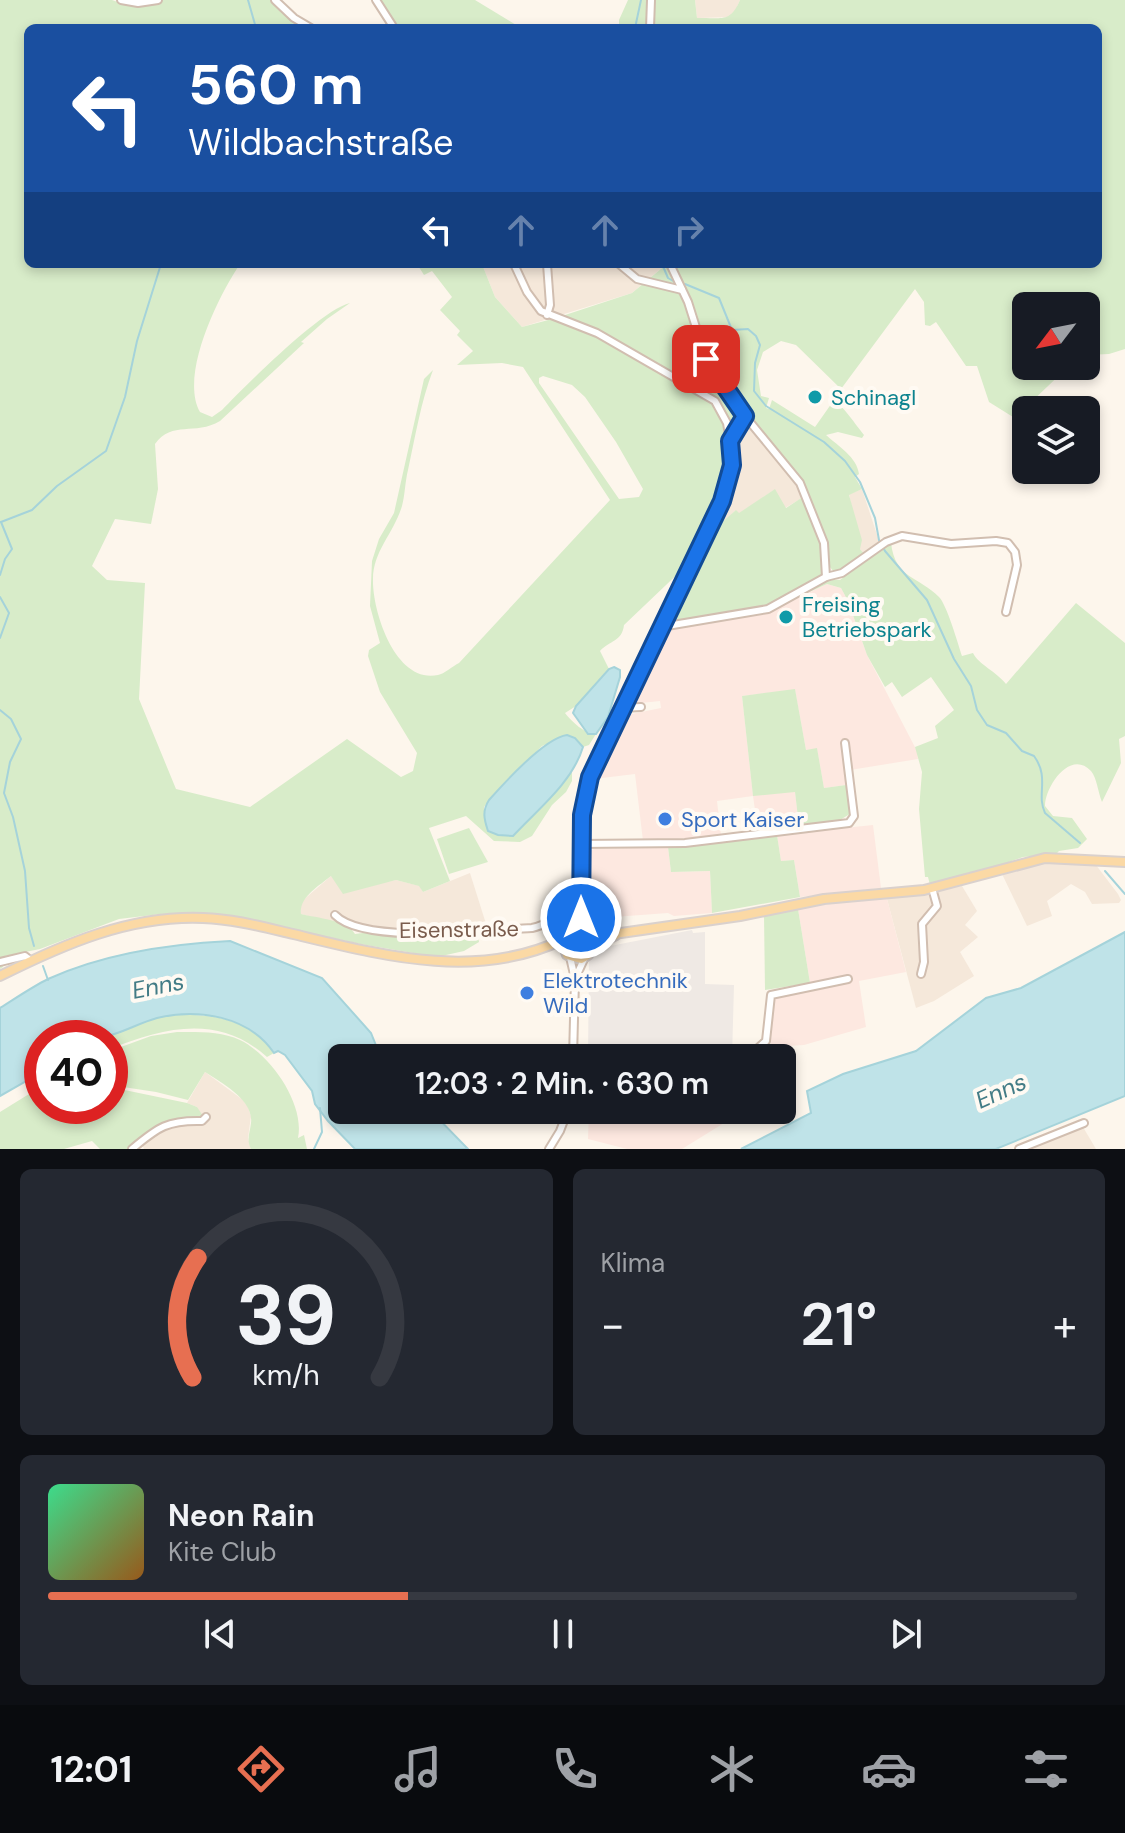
<!DOCTYPE html>
<html lang="de">
<head>
<meta charset="utf-8">
<style>
  :root { --surface:#171b24; --page:#242831; --text:#f1f3f6; --muted:#9ea1a6; --line:#363941; --accent:#e76f51 }
  body { margin:0; font-family:"DM Sans",sans-serif; background:var(--page); color:var(--text); height:100vh; display:flex; flex-direction:column; font-size:30px; white-space:nowrap }
  * { box-sizing:border-box; margin:0 }
  p { font-size:26px; color:var(--muted) }
  .icon { flex:none; width:44px; height:44px; fill:none; stroke:currentColor; stroke-width:2; stroke-linecap:round; stroke-linejoin:round }
  .map { position:relative; height:1149px; overflow:hidden }
  .sheet { display:flex; flex-direction:column; gap:20px; padding:20px; background:#0d0f14; flex:1 }
  .sheet>* { flex:none }
  .top-card { position:absolute; left:24px; top:24px; width:1078px; height:244px; border-radius:12px; box-shadow:0 4px 12px #0003; background:#1a4fa0; color:#fff; overflow:hidden }
  .needle { width:52px; rotate:238deg }
  .buttons { position:absolute; left:1012px; top:292px; display:grid; gap:16px }
  .buttons a { display:grid; place-items:center; width:88px; height:88px; border-radius:12px; background:var(--surface); box-shadow:0 4px 12px #0003; font-size:40px }
  .speed { position:absolute; left:24px; top:1020px; display:flex; gap:16px; font-size:40px; font-weight:700; text-align:center }
  .speed>* { display:grid; place-content:center; width:104px; height:104px; border-radius:50%; background:var(--surface); box-shadow:0 4px 12px #0003; line-height:1 }
  .speed .limit { border:12px solid #d22; background:#fff; color:#111 }
  .pin { position:absolute; display:grid; place-items:center; width:68px; height:68px; color:#fff; margin:-34px; border-radius:16px; box-shadow:0 4px 12px #0006 }
  .me { position:absolute; width:88px; margin:-44px; rotate:0deg; stroke-linejoin:round; filter:drop-shadow(0 0 6px #0008) }
  .turn { display:flex; align-items:center; gap:28px; height:168px; padding:0 32px; font-size:36px }
  .turn .icon { width:104px; height:104px; stroke-width:2.5 }
  .turn b { display:block; font-size:56px; line-height:68px }
  .lanes { display:flex; align-items:center; height:76px; padding:0 32px; background:#0003; justify-content:center; gap:40px; direction:ltr }
  .lanes .off { opacity:.35 }
  .big { font-size:60px; font-weight:600; line-height:1.1 }
  .sheet .card { flex:1; display:flex; flex-direction:column; justify-content:center; gap:12px; min-width:0; padding:0 28px; border-radius:12px; background:var(--page) }
  .sheet .dial { align-items:center; gap:0 }
  .dial svg { height:208px; overflow:visible; fill:none; stroke:var(--line); stroke-width:7; stroke-linecap:round; text-anchor:middle }
  .dial text { fill:var(--text); stroke:none }
  .song { display:flex; align-items:center; gap:24px }
  .cover { width:96px; height:96px; border-radius:12px; background:linear-gradient(135deg,hsl(150 70% 55%),hsl(30 70% 35%)) }
  .played { height:8px; border-radius:4px; background:linear-gradient(90deg,var(--accent) 35%,var(--line) 35%) }
  .keys { display:flex; justify-content:space-around; direction:ltr }
  .heat { display:flex; justify-content:space-between; align-items:center; font-size:44px; direction:ltr }
  .sheet .tiles { flex:1; display:grid; gap:20px; grid-template-columns:1fr 1fr }
  .card:last-child { grid-column:span 2 }
  .trip { position:absolute; left:328px; top:1044px; width:468px; height:80px; border-radius:12px; background:var(--surface); box-shadow:0 4px 12px #0003; font-weight:600; line-height:80px; text-align:center }
  .dock { display:flex; height:128px; justify-content:space-around; align-items:center; background:#090b0e; color:var(--muted) }
  .dock .icon { width:56px; height:56px }
  .dock .current { color:var(--accent) }
  .dock b { font-size:36px; color:var(--text) }
  .map>svg:first-child { display:block }
</style>
</head>
<body>
<div class="map">
<svg width="1125" height="1149" viewBox="0 0 1125 1149">
  <rect width="100%" height="100%" fill="#fdf6ec"/>
  <!-- residential -->
  <g fill="#f5e8da">
    <path d="M695 0H740L734 14 729 17 697 18Z"/>
    <path d="M482 264H659L663 267 632 293 522 327 495 297Z"/>
    <path d="M744 420 782 455 809 494 785 508 774 490 739 514 735 511 720 525 715 521 726 498 734 447Z"/>
    <path d="M862 489 880 544 865 555 860 549 849 494Z"/>
    <path d="M1073 861 1096 865 1118 894 1121 900 1119 903 1092 904 1085 892 1071 884 1047 901 1052 916 1027 926 1002 874 1028 865Z"/>
    <path d="M470 873 487 927 408 933 354 922 351 928 301 914V902L331 876 387 882 396 880 420 886 423 892Z"/>
    <path d="M962 886 977 911 965 925 978 937 960 952 974 976 934 1001 916 1008 887 899Z"/>
    <path d="M205 1072 243 1100 248 1107 251 1116 248 1138 251 1149H144L142 1144 147 1134 175 1120H200L197 1107 187 1103Z"/>
    <path d="M1080 1122 1096 1149H1015Z"/>
  </g>
  <!-- commercial -->
  <g fill="#fde8e0">
    <path d="M827 584 841 588 848 601 867 655 917 751 918 759 844 771 846 785 824 788 817 749 806 750 795 690 742 696 753 795 795 791 799 826 758 831 753 796 717 801 721 836 643 841 635 774 594 779 622 716 661 708 660 701 641 703H636L632 697 662 635 678 627 766 612Z"/>
    <path d="M873 825 881 888 800 897 794 860 781 861 777 835Z"/>
    <path d="M668 847 671 872 710 871 712 913 674 916 668 913 614 917 596 912 592 907 585 862 588 852 594 849Z"/>
    <path d="M887 899 906 972 859 981 866 1027 804 1045 771 1047V1002L775 997 849 981 834 980 810 983 798 909 836 903Z"/>
    <path d="M589 1110H745L682 1149H627L588 1139Z"/>
  </g>
  <!-- industrial -->
  <path fill="#efe9e4" d="M692 930 693 933 705 932V984L734 985 732 1058H588L589 957 605 947Z"/>
  <!-- green -->
  <g fill="#d8ecc9" fill-rule="evenodd">
    <path d="M0 0H112C129 7 148 7 163 0H273L284 14 307 28H28V264H240C219 295 179 375 200 412L212 417 222 410C244 387 322 309 350 303L327 319 301 342 304 343 220 421C195 436 172 420 155 444L158 489 151 524 115 519 92 566 107 580 145 583 139 699 176 789 250 807 347 739 401 777 413 771 417 753 380 692 368 656 369 650 380 643 370 606 372 561 379 539 394 513 424 379 433 370C421 401 415 438 408 470 405 482 405 495 402 506 394 533 373 551 373 579 372 610 395 684 438 675 444 674 453 666 459 663L610 500 523 367 502 363 457 365 473 351 457 335 460 331 440 310 452 297 432 271 424 275 417 264H482L495 297 522 327 552 319 583 330 711 400C752 449 711 506 693 554L687 565 624 625C622 642 610 640 600 651L609 669 576 706 565 713C572 722 585 734 596 734L589 745 583 747 575 738 567 735 542 746 489 800 484 807V817L513 836 572 772V781L566 792 552 805 532 836 520 842 494 841 466 816 429 828 450 881 423 892 419 886 396 880 343 894 331 876C319 886 299 897 301 914 317 918 347 920 355 934L370 932 411 937 471 935 478 937 479 942 464 951 437 957 360 944 228 915 161 914 119 919 40 949 5 956 3 967 0 969ZM543 376 572 385 585 397 616 442 643 489 639 497 619 499 539 383V378Z"/>
    <path d="M381 0H475L521 28H397Z"/>
    <path d="M628 0H695L697 18C721 17 730 24 740 0H1125V349L1109 354 1086 355V306H1026V366H1069L1027 406 1024 428 1017 426 1013 417 989 402 977 366H966L936 322 930 326 925 325 924 302 915 289 841 389 796 345 781 341 763 352 757 370 761 396 769 398 766 408 769 409 772 400 815 427 834 400C843 406 856 425 864 435L862 438 838 432 826 435C838 446 857 457 859 474L855 477 862 489 849 495 862 540 860 549 865 555 835 573 829 566 824 568C807 612 706 615 667 624L666 621 715 521 720 524 736 510 739 513 775 489 786 508 809 493 798 475 748 417 734 447 725 413 714 397 594 328 559 317 632 293 662 268 659 264H1098V28H619V20Z"/>
    <path d="M887 543H891C895 579 920 577 939 597 947 605 958 644 962 656L973 653C978 664 997 672 1006 684L1076 603 1125 643V736L1119 739 1121 763 1102 802C1098 793 1097 778 1091 771 1070 749 1045 787 1045 806L1053 816 1072 818 1087 839 1078 848 1059 851 1056 854 1023 857 969 876 930 885 928 877H925L919 809 922 772 915 747 938 738 935 726 954 710 931 677 902 697 892 682 885 687 867 655 848 601 841 588 827 584 776 607C794 598 819 578 840 580Z"/>
    <path d="M795 689 806 750 817 748 824 788 846 785 850 814 838 821 799 826 795 792 753 796 742 696Z"/>
    <path d="M469 828 488 862 449 874 437 839Z"/>
    <path d="M777 835 781 861 794 860 800 897 712 913 710 871 671 872 668 847Z"/>
    <path d="M798 909 810 983 765 990 764 916Z"/>
    <path d="M172 1015C211 1013 251 1019 274 1053L267 1057C219 1014 165 1027 110 1049V1038H102L156 1018Z"/>
    <path d="M177 1032C198 1032 221 1031 240 1040 271 1055 305 1104 298 1138L304 1135 307 1149H251C246 1139 250 1133 251 1123 254 1100 222 1083 205 1072L188 1100 156 1092 110 1085V1051L151 1036Z"/>
    <path d="M42 1086V1106H110V1087L187 1103 197 1107 203 1116 200 1120C171 1118 151 1130 129 1149H100L92 1141 64 1149H0V1112Z"/>
  </g>
  <!-- water -->
  <g fill="#bfe3e8" stroke="#a5d3da" stroke-width="2">
    <path d="M614 667 620 670V677L608 717 596 734H588L573 713 576 706 609 669Z"/>
    <path d="M567 735 575 738 583 747C572 783 538 809 513 836L498 835 488 831C484 819 482 811 489 800 505 782 545 738 567 735Z"/>
    <path d="M1125 932V1096L996 1149H741L811 1113 807 1091 843 1074 916 1051 986 998 1021 988Z"/>
    <path d="M230 941 322 978 371 1033 381 1058H342V1110H430L468 1149H355L328 1121 315 1104 312 1091 285 1055 278 1051 274 1053C249 1016 198 1008 157 1018 139 1023 122 1033 104 1037 85 1042 61 1038 42 1038V1072L0 1096V1008C16 998 32 987 48 979 105 953 168 944 230 941Z"/>
  </g>
  <g fill="none" stroke-linecap="round" stroke-linejoin="round">
    <!-- stream -->
    <g stroke="#a5d3da" stroke-width="2">
      <path d="M248 0 256 28"/>
      <path d="M635 28 641 0"/>
      <path d="M662 264 668 278 675 282"/>
      <path d="M685 284 719 298 732 330 748 329 756 336 760 345 755 363 754 391 766 406 824 442 845 461 860 482 875 518 879 540 885 551 927 600 954 659 971 686 977 710 987 725 1006 733 1022 751 1034 756C1050 778 1036 794 1045 813L1080 843"/>
      <path d="M1 522 32 510 57 486 106 451 125 397 137 341 161 264"/>
      <path d="M0 575 5 559 12 549 1 522"/>
      <path d="M0 597 9 613 0 638"/>
      <path d="M0 710 11 719 21 739 10 762 4 793 13 817 25 871 29 928 34 946"/>
      <path d="M1105 871 1125 894"/>
      <path d="M43 966 48 980"/>
      <path d="M314 1149 322 1132 320 1108"/>
    </g>
    <!-- minor casing -->
    <g stroke="#d1beb0" stroke-width="10">
      <g id="minor">
        <path d="M121 0 138 3 158 0"/>
        <path d="M275 0 294 18 311 28"/>
        <path d="M376 0 394 28"/>
        <path d="M650 28 651 0"/>
        <path d="M514 264 527 292 541 311 597 333 715 401 727 423 732 454 731 476 722 501 590 777C583 799 581 823 580 846 580 872 588 904 575 927"/>
        <path d="M547 264 550 305 547 315"/>
        <path d="M619 264 637 279 682 290"/>
        <path d="M670 264 688 302 706 359 712 370 745 416 800 483 824 543 826 577"/>
        <path d="M730 441 745 416"/>
        <path d="M661 627 768 609 826 577 842 573 886 542 902 536 951 544 996 541 1008 543 1015 552 1017 565 1006 612"/>
        <path d="M621 708 641 707"/>
        <path d="M580 844 685 843 849 823 854 816 845 743"/>
        <path d="M335 915C364 945 490 930 532 928 550 924 563 912 582 909"/>
        <path d="M570 957 575 979 573 1058"/>
        <path d="M0 962 25 956 31 961"/>
        <path d="M921 974 924 962 922 924 937 906 932 888"/>
        <path d="M575 979 585 957"/>
        <path d="M747 1058 766 1041 771 995 848 979"/>
        <path d="M132 1149C158 1127 168 1120 202 1121L206 1117"/>
        <path d="M549 1149 560 1131 568 1110"/>
        <path d="M1019 1149 1084 1123"/>
      </g>
    </g>
    <!-- major casing -->
    <g stroke="#dad1cd" stroke-width="12">
      <g id="major">
        <path d="M591 935 621 933 740 916 824 899 924 890 1045 858 1125 862"/>
        <path d="M593 946 589 932 579 927 568 931 562 940 567 955 581 959 588 955 593 946 616 935"/>
        <path d="M0 976C64 944 130 915 203 918 234 919 263 927 293 934 381 955 475 981 562 940"/>
      </g>
    </g>
    <!-- minor -->
    <use href="#minor" stroke="#fff" stroke-width="6"/>
    <!-- major -->
    <use href="#major" stroke="#fbd9a5" stroke-width="8"/>
  </g>
  <g fill="none" stroke-linecap="round" stroke-linejoin="round">
    <!-- route casing -->
    <g stroke="#114b97" stroke-width="20">
      <path id="route" d="M581 918 582 815 590 777 722 501 732 465 730 441 745 416 706 359"/>
    </g>
    <!-- route -->
    <use href="#route" stroke="#1a73e8" stroke-width="14"/>
  </g>
  <!-- markers -->
  <g fill="#0f9aa8" stroke="#fffaf3" stroke-width="3">
    <circle cx="815" cy="397" r="8"/>
    <circle cx="786" cy="617" r="8"/>
  </g>
  <g fill="#3f7fe0" stroke="#fffaf3" stroke-width="3">
    <circle cx="665" cy="819" r="8"/>
    <circle cx="527" cy="993" r="8"/>
  </g>
  <g text-anchor="middle" stroke-width="8" stroke-linejoin="round" paint-order="stroke">
    <!-- culture labels -->
    <g font-size="22" fill="#0d838f" stroke="#fffaf3" text-anchor="start">
      <text x="831" y="405">Schinagl</text>
      <text x="802" y="612">Freising<tspan x="802" dy="25">Betriebspark</tspan></text>
    </g>
    <!-- shop labels -->
    <g font-size="22" fill="#366cbe" stroke="#fffaf3" text-anchor="start">
      <text x="681" y="827">Sport Kaiser</text>
      <text x="543" y="988">Elektrotechnik<tspan x="543" dy="25">Wild</tspan></text>
    </g>
    <!-- street labels -->
    <g font-size="22" fill="#7a5c4d" stroke="#fffaf3">
      <text transform="translate(459 929) rotate(-1)" y="8">Eisenstraße</text>
    </g>
    <!-- water labels -->
    <g font-size="24" font-style="italic" fill="#437c86" stroke="#fffaf3">
      <text transform="translate(158 986) rotate(-11)" y="8">Enns</text>
      <text transform="translate(1001 1091) rotate(-24)" y="8">Enns</text>
    </g>
  </g>
</svg>
<div class="buttons">
<a><svg class="needle" viewBox="-14 -14 28 28"><path d="M0-13l5 13h-10z" fill="#e53935"/><path d="M0 13l5-13h-10z" fill="#9ea1a6"/></svg></a>
<a><svg class="icon" aria-label="layers" viewBox="0 0 24 24"><path d="M12 4l9 5-9 5-9-5zM3 14l9 5 9-5"/></svg></a>
</div>
<div class="speed"><div class="limit">40</div></div>
<div class="pin" style="left:706px;top:359px;background:#d93025"><svg class="icon" aria-label="arrive" viewBox="0 0 24 24"><path d="M6 21V4h12l-3 4 3 4H6"/></svg></div>
<svg class="me" style="left:581px;top:918px" viewBox="-20 -20 40 40"><circle r="17" fill="#1a73e8" stroke="#fff" stroke-width="3"/><path d="M0-11L8 9 0 5-8 9z" fill="#fff"/></svg>
<div class="trip">12:03 · 2 Min. · 630 m</div>
<div class="top-card">
<div class="turn"><svg class="icon" aria-label="left" viewBox="0 0 24 24"><path d="M17 20v-9H6M10 6l-5 5 5 5"/></svg><div><b>560 m</b>Wildbachstraße</div></div>
<div class="lanes"><svg class="icon" aria-label="left" viewBox="0 0 24 24"><path d="M17 20v-9H6M10 6l-5 5 5 5"/></svg><svg class="icon off" aria-label="ahead" viewBox="0 0 24 24"><path d="M12 20V5M6 11l6-6 6 6"/></svg><svg class="icon off" aria-label="ahead" viewBox="0 0 24 24"><path d="M12 20V5M6 11l6-6 6 6"/></svg><svg class="icon off" aria-label="right" viewBox="0 0 24 24"><path d="M7 20v-9h11M14 6l5 5-5 5"/></svg></div>
</div>
</div>
<section class="sheet">
<div class="tiles">
<div class="card dial"><svg viewBox="0 0 100 80">
<path d="M14 69A42 42 0 1 1 86 69"/>
<path d="M14 69A42 42 0 0 1 16 23" stroke="#e76f51"/>
<text x="50" y="56" font-size="32" font-weight="700">39</text>
<text x="50" y="72" font-size="11">km/h</text>
</svg></div>
<div class="card"><p>Klima</p>
<div class="heat"><a>−</a><b class="big">21°</b><a>+</a></div>
</div>
<div class="card">
<div class="song"><i class="cover"></i><div><b>Neon Rain</b><p>Kite Club</p></div></div>
<div class="played"></div>
<div class="keys"><svg class="icon" aria-label="previous" viewBox="0 0 24 24"><path d="M18 5L8 12l10 7zM5 5v14"/></svg><svg class="icon" aria-label="pause" viewBox="0 0 24 24"><path d="M8 5v14M16 5v14"/></svg><svg class="icon" aria-label="next" viewBox="0 0 24 24"><path d="M6 5l10 7-10 7zM19 5v14"/></svg></div>
</div>
</div>
</section>
<nav class="dock">
<b>12:01</b>
<svg class="icon current" aria-label="directions" viewBox="0 0 24 24"><path d="M12 3l9 9-9 9-9-9zM9 14v-3h6M13 9l2 2-2 2"/></svg>
<svg class="icon" aria-label="music" viewBox="0 0 24 24"><path d="M9 18V5l10-2v13"/><circle cx="6" cy="18" r="3"/><circle cx="16" cy="16" r="3"/></svg>
<svg class="icon" aria-label="phone" viewBox="0 0 24 24"><path d="M5 4h4l2 5-3 2q2 4 5 5l2-3 5 2v4C11 20 4 13 5 4z"/></svg>
<svg class="icon" aria-label="climate" viewBox="0 0 24 24"><path d="M12 3v18M4 7l16 10M4 17L20 7"/></svg>
<svg class="icon" aria-label="car" viewBox="0 0 24 24"><path d="M5 17H2v-5l4-1 3-4h7l3 4 3 1v5h-3M9 17h6M6 11h13"/><circle cx="7" cy="17" r="2"/><circle cx="17" cy="17" r="2"/></svg>
<svg class="icon" aria-label="filters" viewBox="0 0 24 24"><path d="M4 7h16M4 17h16"/><circle cx="9" cy="7" r="2"/><circle cx="15" cy="17" r="2"/></svg>
</nav>
</body>
</html>
